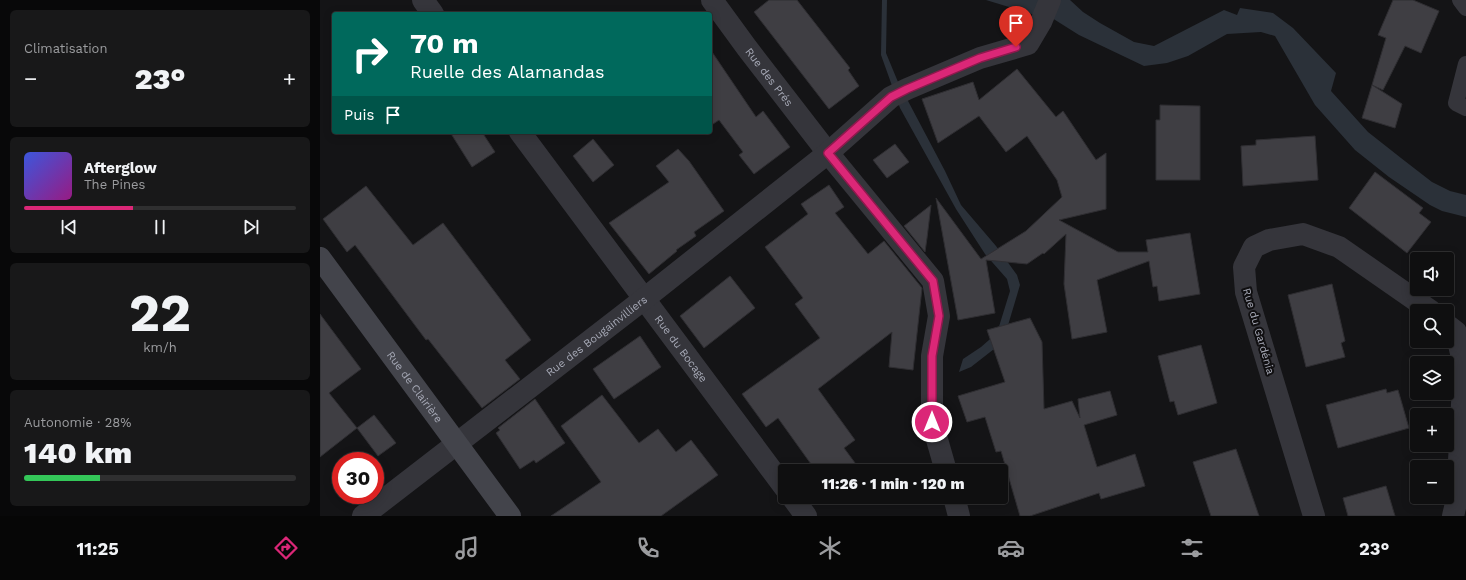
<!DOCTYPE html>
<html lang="fr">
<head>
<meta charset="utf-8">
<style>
  :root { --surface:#0f0f10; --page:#181819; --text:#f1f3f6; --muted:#9b9c9f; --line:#2f2f30; --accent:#db2777 }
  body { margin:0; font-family:"Work Sans",sans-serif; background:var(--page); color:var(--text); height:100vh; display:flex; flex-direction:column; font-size:15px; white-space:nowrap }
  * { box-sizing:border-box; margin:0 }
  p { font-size:13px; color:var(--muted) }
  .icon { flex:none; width:22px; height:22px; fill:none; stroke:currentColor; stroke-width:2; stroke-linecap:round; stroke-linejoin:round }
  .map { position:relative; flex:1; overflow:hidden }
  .drawer { display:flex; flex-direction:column; gap:10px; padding:10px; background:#080809; width:320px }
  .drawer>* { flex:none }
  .top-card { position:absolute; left:12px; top:12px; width:380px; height:122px; border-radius:4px; box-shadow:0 2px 10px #0003,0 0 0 1px var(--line); background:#00695c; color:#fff; overflow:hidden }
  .controls { position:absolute; left:1090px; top:252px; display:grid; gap:8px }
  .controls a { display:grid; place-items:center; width:44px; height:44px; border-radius:4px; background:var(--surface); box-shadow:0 2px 10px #0003,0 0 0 1px var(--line); font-size:20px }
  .speed { position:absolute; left:12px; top:452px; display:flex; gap:8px; font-size:20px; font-weight:700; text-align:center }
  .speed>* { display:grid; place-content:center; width:52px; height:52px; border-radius:50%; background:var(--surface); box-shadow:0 2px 10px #0003,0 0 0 1px var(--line); line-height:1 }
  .speed .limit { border:6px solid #d22; background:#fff; color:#111 }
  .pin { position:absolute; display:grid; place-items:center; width:34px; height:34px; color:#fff; margin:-41px -17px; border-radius:50% 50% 50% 0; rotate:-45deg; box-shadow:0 0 4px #0007 }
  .pin .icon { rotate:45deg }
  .me { position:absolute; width:44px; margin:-22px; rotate:0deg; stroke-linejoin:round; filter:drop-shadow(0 0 3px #0008) }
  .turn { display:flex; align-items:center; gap:14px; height:84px; padding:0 12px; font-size:18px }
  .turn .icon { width:52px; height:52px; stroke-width:2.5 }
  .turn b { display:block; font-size:28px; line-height:34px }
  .then { display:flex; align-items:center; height:38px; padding:0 12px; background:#0003; gap:8px; font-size:15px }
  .big { font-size:30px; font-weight:800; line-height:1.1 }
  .drawer .tile { flex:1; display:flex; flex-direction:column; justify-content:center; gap:6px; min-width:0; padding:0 14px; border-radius:6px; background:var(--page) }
  .drawer .dial { align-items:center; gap:0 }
  .dial b { font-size:52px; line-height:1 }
  .song { display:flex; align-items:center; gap:12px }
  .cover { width:48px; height:48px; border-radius:6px; background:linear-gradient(135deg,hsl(230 70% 55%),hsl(310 70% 35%)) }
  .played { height:4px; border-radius:2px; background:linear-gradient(90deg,var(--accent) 40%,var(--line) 40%) }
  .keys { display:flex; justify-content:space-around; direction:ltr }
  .heat { display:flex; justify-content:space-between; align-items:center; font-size:22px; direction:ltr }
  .charge { height:6px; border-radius:3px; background:linear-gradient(90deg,#34c759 28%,var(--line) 0) }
  .trip { position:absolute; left:458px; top:464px; width:230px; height:40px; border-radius:4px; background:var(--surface); box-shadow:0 2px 10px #0003,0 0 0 1px var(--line); font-weight:800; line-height:40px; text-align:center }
  .tab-bar { display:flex; height:64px; justify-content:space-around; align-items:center; background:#060606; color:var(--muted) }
  .tab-bar .icon { width:28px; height:28px }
  .tab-bar .current { color:var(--accent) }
  .tab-bar b { font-size:18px; color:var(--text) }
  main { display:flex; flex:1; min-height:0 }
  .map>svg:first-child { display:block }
</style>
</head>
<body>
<main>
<section class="drawer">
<div class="tile"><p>Climatisation</p>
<div class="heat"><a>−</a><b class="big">23°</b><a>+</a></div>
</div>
<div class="tile">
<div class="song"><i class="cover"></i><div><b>Afterglow</b><p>The Pines</p></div></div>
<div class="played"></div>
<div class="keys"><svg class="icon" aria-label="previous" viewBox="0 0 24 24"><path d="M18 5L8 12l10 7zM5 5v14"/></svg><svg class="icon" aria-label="pause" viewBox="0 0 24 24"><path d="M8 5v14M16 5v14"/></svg><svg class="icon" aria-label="next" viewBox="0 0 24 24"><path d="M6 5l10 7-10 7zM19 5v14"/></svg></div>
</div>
<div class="tile dial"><b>22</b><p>km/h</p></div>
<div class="tile"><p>Autonomie · 28%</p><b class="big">140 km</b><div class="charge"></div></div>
</section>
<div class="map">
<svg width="1146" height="516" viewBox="0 0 1146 516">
  <rect width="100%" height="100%" fill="#141416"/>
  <!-- water -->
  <g fill="#2b3139">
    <path d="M562 0H567L566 53 578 82 625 171 641 205 676 246 697 275 700 285 683 342 651 367 639 372 643 359 661 347 677 333 690 291 687 279 665 254 636 209 580 108 561 55Z"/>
    <path d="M666 0H750L763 12 780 23 814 42 834 46 904 10 917 15 920 8 953 13 973 28 1016 73 1011 91 1048 132 1081 158 1112 182 1130 191 1146 195V217L1122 211 1110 205 1069 177 1035 150 995 105 955 36 941 32 907 34 868 56 847 63 824 66 759 35 732 18 718 16Z"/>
  </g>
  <!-- building -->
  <g fill="#3f3e43" stroke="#2f2e32">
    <path d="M449 0H477L530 68 528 70 539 86 509 109 434 12Z"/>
    <path d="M1073 0H1093L1119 11 1101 53 1085 46 1063 90 1052 85 1066 38 1058 35Z"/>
    <path d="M390 49 436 117 443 111 470 147 434 174 419 155 423 152 399 120 390 126Z"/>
    <path d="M697 69 736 117 743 111 776 160 786 153V209L739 220 798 252H828L826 240 870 233 880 294 839 301 837 286 833 287 829 261 777 280 787 332 752 339 744 284 746 234 724 254 723 253 707 264 666 260 675 313 638 320 616 198 661 259 706 231 742 197 737 180 707 136 686 152 659 116 618 143 602 99 653 82 659 100Z"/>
    <path d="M1052 85 1082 104 1075 128 1042 118Z"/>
    <path d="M840 105 880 106V180H836V120H840Z"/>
    <path d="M130 132H162L175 152 152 167Z"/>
    <path d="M995 136 998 180 923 186 921 146 936 145V140Z"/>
    <path d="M273 139 294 165 273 182 253 156Z"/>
    <path d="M575 144 589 162 567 178 553 160Z"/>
    <path d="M358 149 369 161 404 211 374 232 376 236 356 250 357 251 329 274 289 223 349 182 336 166Z"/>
    <path d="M1055 172 1103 208 1099 213 1111 222 1087 253 1029 208Z"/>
    <path d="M509 185 524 207 515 213 548 254 564 241 602 288 593 370 569 367 572 332 498 389 535 440 524 448 541 471H496L458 418 446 427 422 394 500 338 475 304 483 298 445 247 488 214 481 204Z"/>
    <path d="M46 186 93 245 123 223 211 340 185 360 200 379 162 408 108 339 106 340 35 245 27 252 3 219Z"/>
    <path d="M611 205 607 238 605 252 584 226Z"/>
    <path d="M410 276 435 308 384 348 360 316Z"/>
    <path d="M1012 284 1025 341 1021 343 1025 357 986 367 968 295Z"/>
    <path d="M0 314 41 369 9 393 37 428 0 457Z"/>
    <path d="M710 318 722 342 724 409 752 401 760 418 758 399 790 391 797 415 764 425 777 467 815 454 825 486 781 499 779 493 710 516H700L681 451 676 452 665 417 647 422 638 396 685 382 667 330Z"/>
    <path d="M320 336 341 367 294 399 273 369Z"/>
    <path d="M881 345 897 403 858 415 854 401 850 402 838 356Z"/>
    <path d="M1066 389 1067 393 1078 390 1089 428 1018 448 1006 405Z"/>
    <path d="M282 395 319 443 338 429 356 452 371 440 398 475 341 516H231L281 482 241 426Z"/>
    <path d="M215 399 245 443 216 463 214 460 200 469 176 433 180 430 178 428Z"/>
    <path d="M54 415 76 443 58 456 37 428Z"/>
    <path d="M916 449 939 516H891L873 462Z"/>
    <path d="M1066 486 1075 516H1028L1023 498Z"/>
  </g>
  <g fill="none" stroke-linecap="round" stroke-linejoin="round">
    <!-- service -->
    <g stroke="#35353b" stroke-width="16">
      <path d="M1140 0 1146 8"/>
      <path d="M1146 64 1136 103 1146 108"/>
    </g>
    <!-- minor -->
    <g stroke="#35353b" stroke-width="22">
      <path d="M103 0 113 14"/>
      <path id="s1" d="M392 0 427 48 508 153 613 281 619 316 612 356V422L626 471"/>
      <path id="s2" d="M200 132 465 488"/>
      <path d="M1127 325 1136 332 1144 366 1137 499 1133 516"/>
      <path d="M472 497 486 516"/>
      <path d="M634 497 639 516"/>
      <path id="s3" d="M43 516 324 299 508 153 571 97 587 89 660 58 708 44 721 22 730 0"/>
      <path d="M994 516 926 292 924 267 934 247 949 240 983 234 1019 247 1111 311"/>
    </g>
    <!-- secondary -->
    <path stroke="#43444b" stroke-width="22" id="s4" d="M0 258 190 516"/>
  </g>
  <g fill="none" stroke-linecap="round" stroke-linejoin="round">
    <!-- route casing -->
    <g stroke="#8e194d" stroke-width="10">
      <path id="route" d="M612 422V356L619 316 613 281 508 153 571 97 587 89 660 58 696 47"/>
    </g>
    <!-- route -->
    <use href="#route" stroke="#db2777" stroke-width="7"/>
  </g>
  <g text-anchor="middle" stroke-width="4" stroke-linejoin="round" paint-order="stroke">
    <!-- street labels -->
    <g font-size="11" fill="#a6a9b6" stroke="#100f11">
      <text dy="4" stroke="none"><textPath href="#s1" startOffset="96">Rue des Prés</textPath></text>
      <text transform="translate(939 331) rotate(74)" y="4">Rue du Gardénia</text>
      <text dy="4" stroke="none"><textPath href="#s3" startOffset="295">Rue des Bougainvilliers</textPath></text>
      <text dy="4" stroke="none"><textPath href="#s2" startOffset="270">Rue du Bocage</textPath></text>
      <text dy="4" stroke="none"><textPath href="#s4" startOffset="160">Rue de Clairière</textPath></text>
    </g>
  </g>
</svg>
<div class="controls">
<a><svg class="icon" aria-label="sound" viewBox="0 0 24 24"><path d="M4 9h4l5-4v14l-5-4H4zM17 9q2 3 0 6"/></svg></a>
<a><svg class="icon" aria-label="search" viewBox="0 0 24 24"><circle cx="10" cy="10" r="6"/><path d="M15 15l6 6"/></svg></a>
<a><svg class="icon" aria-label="layers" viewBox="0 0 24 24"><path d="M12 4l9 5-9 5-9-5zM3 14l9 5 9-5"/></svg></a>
<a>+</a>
<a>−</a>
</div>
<div class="speed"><div class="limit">30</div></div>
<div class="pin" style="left:696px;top:47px;background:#d93025"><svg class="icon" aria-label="arrive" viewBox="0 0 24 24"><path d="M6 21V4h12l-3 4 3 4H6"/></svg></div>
<svg class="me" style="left:612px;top:422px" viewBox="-20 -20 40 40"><circle r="17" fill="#db2777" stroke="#fff" stroke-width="3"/><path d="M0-11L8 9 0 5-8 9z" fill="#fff"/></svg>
<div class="trip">11:26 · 1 min · 120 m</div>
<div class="top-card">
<div class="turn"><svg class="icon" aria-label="right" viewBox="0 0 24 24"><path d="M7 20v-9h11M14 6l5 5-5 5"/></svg><div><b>70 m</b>Ruelle des Alamandas</div></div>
<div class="then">Puis<svg class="icon" aria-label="arrive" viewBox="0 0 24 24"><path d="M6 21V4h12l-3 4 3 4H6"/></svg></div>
</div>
</div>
</main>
<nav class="tab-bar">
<b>11:25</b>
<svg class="icon current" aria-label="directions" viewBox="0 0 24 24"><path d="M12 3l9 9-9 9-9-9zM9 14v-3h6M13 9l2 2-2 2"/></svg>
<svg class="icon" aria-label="music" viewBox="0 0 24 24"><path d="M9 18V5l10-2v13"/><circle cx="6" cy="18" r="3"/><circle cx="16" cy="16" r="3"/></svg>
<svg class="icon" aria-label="phone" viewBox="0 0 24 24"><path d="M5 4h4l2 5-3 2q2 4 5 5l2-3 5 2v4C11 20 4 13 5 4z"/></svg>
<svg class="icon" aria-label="climate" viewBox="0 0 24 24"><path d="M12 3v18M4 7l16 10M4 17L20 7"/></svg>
<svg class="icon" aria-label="car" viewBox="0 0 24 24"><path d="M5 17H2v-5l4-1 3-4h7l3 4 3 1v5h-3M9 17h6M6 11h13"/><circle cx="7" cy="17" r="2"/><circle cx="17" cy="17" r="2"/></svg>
<svg class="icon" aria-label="filters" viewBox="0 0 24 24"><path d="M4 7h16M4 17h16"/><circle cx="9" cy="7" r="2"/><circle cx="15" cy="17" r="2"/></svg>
<b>23°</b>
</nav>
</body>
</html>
